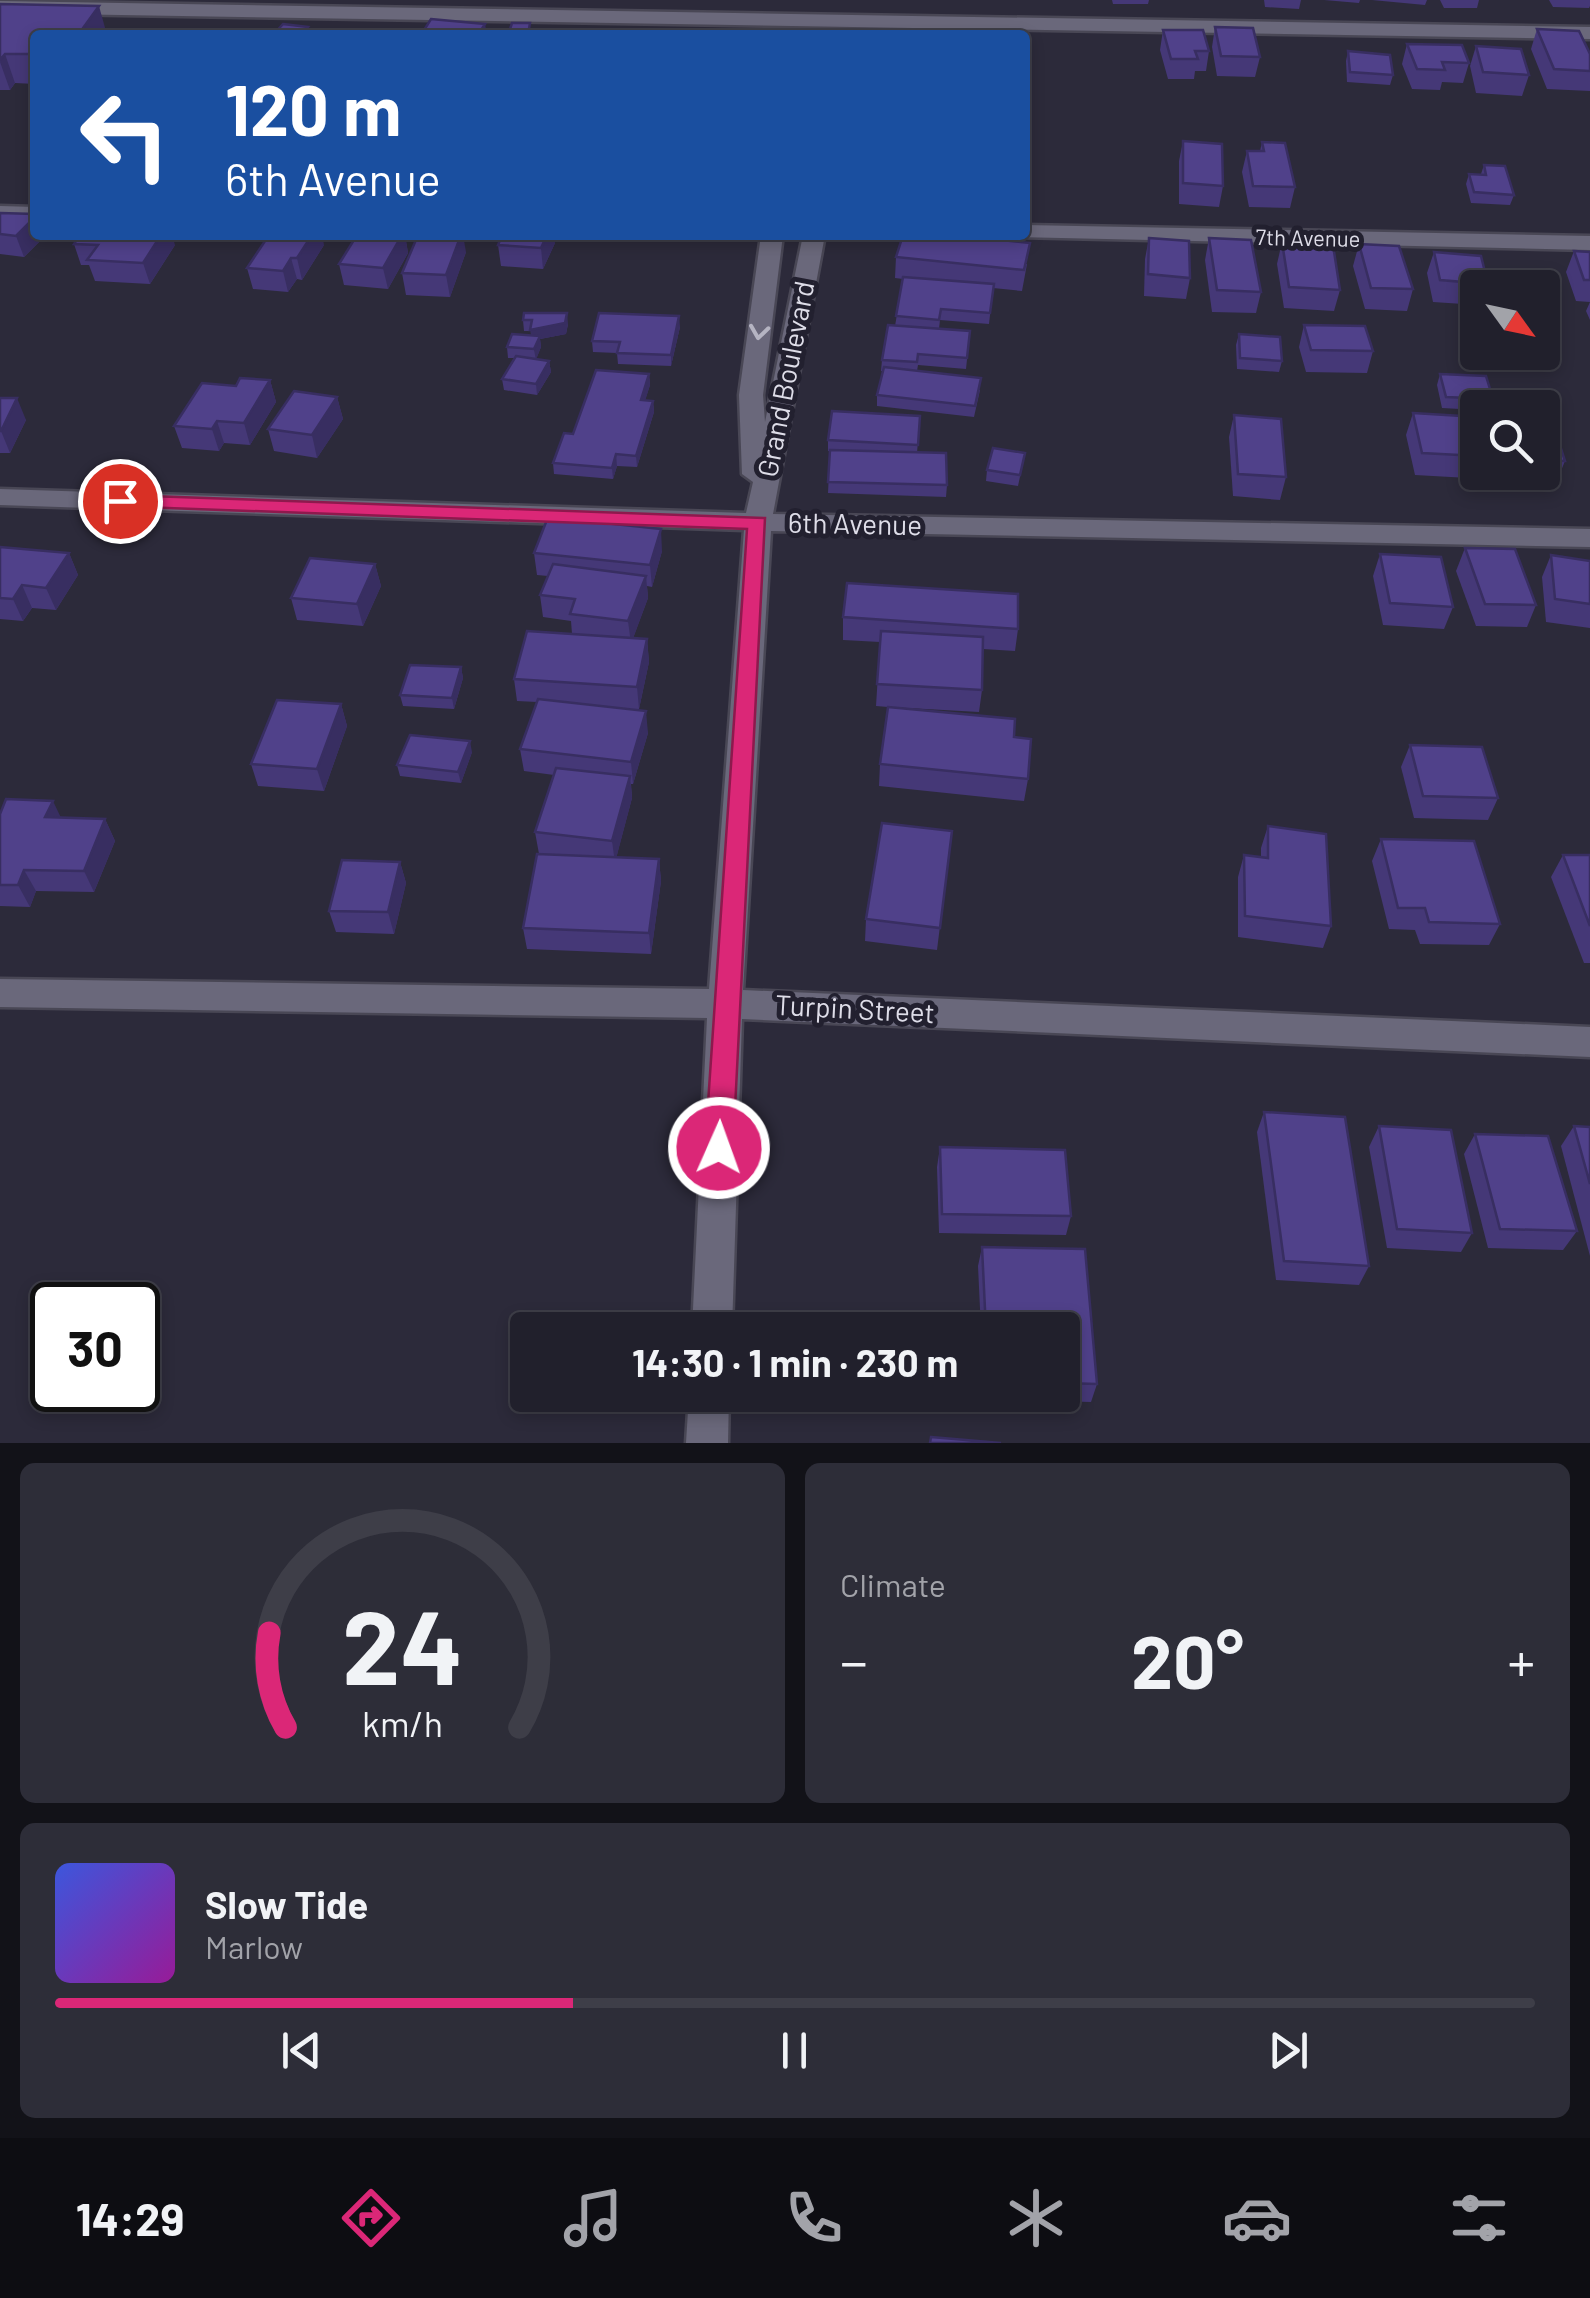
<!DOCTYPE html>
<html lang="en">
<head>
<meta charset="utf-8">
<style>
  :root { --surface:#21202c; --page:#2d2d38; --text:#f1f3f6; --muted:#a2a3a9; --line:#3e3e48; --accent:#db2777 }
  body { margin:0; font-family:Barlow,sans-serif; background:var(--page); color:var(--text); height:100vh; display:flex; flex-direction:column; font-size:38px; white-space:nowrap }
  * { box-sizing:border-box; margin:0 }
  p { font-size:32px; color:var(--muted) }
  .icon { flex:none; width:55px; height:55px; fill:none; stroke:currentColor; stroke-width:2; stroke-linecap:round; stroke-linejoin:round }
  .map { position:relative; height:1443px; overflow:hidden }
  .drawer { display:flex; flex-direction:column; gap:20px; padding:20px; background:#121218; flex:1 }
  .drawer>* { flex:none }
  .top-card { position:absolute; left:30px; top:30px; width:1000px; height:210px; border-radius:10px; box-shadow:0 5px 15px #0003,0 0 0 2px var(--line); background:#1a4fa0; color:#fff; overflow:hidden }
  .needle { width:65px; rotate:123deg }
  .buttons { position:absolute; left:1460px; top:270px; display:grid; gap:20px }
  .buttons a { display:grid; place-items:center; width:100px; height:100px; border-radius:10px; background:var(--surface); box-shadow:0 5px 15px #0003,0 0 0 2px var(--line); font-size:50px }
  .speed { position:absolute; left:30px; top:1282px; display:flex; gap:20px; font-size:50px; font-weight:700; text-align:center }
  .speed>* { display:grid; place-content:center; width:130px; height:130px; border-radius:50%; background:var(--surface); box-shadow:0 5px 15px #0003,0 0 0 2px var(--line); line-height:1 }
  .speed .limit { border:5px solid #111; border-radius:15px; background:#fff; color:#111 }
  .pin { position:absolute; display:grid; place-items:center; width:85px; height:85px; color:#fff; margin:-42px; border:5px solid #fff; border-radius:50%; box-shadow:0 2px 10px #0007 }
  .me { position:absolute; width:110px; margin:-55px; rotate:2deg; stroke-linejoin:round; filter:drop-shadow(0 0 8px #0008) }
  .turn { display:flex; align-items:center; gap:35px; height:210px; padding:0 30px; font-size:45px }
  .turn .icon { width:130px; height:130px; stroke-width:2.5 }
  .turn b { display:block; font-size:70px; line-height:85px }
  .big { font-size:75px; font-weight:700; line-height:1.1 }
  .drawer .card { flex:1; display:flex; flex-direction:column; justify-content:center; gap:15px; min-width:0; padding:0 35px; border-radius:15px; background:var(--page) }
  .drawer .dial { align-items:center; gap:0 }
  .dial svg { height:260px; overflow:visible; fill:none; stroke:var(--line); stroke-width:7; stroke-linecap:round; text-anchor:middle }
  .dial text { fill:var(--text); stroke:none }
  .song { display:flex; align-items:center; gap:30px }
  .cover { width:120px; height:120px; border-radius:15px; background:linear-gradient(135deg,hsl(230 70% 55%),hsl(300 70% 35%)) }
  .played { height:10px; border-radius:5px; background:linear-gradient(90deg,var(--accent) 35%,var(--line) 35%) }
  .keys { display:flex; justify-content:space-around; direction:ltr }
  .heat { display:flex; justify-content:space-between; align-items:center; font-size:55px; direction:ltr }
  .drawer .tiles { flex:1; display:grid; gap:20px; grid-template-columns:1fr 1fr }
  .card:last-child { grid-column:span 2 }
  .trip { position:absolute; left:510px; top:1312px; width:570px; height:100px; border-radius:10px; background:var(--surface); box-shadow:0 5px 15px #0003,0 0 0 2px var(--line); font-weight:700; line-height:100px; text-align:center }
  .menu { display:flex; height:160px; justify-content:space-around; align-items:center; background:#0d0d12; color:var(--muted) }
  .menu .icon { width:70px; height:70px }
  .menu .current { color:var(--accent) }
  .menu b { font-size:45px; color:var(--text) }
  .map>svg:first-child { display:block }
</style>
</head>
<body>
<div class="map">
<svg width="1590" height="1443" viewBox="0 0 1590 1443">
  <rect width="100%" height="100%" fill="#2c2a3a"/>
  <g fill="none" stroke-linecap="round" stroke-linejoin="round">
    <!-- minor casing -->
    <g stroke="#494755" stroke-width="5">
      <g id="minor">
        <path d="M0 1 1590 27V39L0 13Z"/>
        <path d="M0 206 35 207V221L0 220Z"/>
        <path d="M1025 225 1590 236V250L1017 237 1025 235Z"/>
        <path d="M761 235H783L763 395 765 422 803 235H825L773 514 1590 529V547L771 531 743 990 1590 1027V1057L742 1019 732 1330H692L707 1018 0 1007V979L709 989 744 530 0 505V489L746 513 753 482 742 474 739 395Z"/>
        <path d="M689 1395H729L728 1443H686Z"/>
      </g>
    </g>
    <!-- minor -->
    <use href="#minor" fill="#6a687b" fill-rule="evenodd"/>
  </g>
  <!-- wall -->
  <g fill="#453877">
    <path d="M1112 0H1149L1148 4H1113Z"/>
    <path d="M1264 0H1301L1299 9 1265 7Z"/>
    <path d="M1324 0H1360L1359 3Z"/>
    <path d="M1372 0H1427L1425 5Z"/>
    <path d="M1440 0H1479L1477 8H1444Z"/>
    <path d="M1549 0H1590V6L1589 8 1553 7Z"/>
    <path d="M0 4 35 35V84L15 83 10 90H0Z"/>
    <path d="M1215 27 1260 57 1255 77 1217 76 1212 47Z"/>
    <path d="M1537 29 1590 54V91L1547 89 1531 49Z"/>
    <path d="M1163 30 1209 51 1206 71H1195L1194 79H1168L1160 50Z"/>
    <path d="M1407 44 1469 63 1463 83 1442 82 1440 90 1412 89 1402 64Z"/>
    <path d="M1476 46 1529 75 1522 96 1476 93 1470 66Z"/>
    <path d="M1348 51 1393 75 1390 85 1347 82 1346 61Z"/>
    <path d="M1183 141 1223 186 1219 207 1179 204V161Z"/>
    <path d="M1262 142 1295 187 1290 208 1249 207 1242 172 1247 151H1260Z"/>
    <path d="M35 145V172L28 153Z"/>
    <path d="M1484 165 1514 195 1510 205 1471 203 1466 184 1469 174H1481Z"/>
    <path d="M0 213 45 236 24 257 0 254Z"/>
    <path d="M357 235H405L408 253 388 289 344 285 339 264Z"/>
    <path d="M1149 238 1190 278 1186 299 1144 296 1145 259Z"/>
    <path d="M1209 238 1261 292 1256 313 1212 312 1205 260Z"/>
    <path d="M1282 242 1340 290 1334 311 1284 308 1277 264Z"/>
    <path d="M555 243 543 269 501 266 498 245Z"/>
    <path d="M74 244 175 245 150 284 95 281 89 265H81Z"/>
    <path d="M1359 244 1413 289 1407 311 1365 309 1353 266Z"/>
    <path d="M324 245 302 280 297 279 288 292 253 289 247 268Z"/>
    <path d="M1574 251 1590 252V320L1586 311 1590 302 1576 301 1566 272Z"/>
    <path d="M466 252 450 297 406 295 402 273Z"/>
    <path d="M1434 252 1488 284 1487 288H1478V305L1433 302 1427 273Z"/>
    <path d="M896 257 1027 264 1022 291 993 288 989 324 940 320 939 329 970 331 966 369 918 365 917 371 980 390 974 417 877 406V395L883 371H881L882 360 895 326 903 279 895 278Z"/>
    <path d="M523 320 568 324 566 334 540 339 541 347 536 359 549 361 551 372 537 395 504 390 502 379 515 358H508L507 347 531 335V331H524Z"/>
    <path d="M1304 325 1373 351 1367 373 1306 372 1299 347Z"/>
    <path d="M680 327 671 366 618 364 617 353 593 352 592 341Z"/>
    <path d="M1239 334 1282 361 1279 372 1237 369 1236 345Z"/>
    <path d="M649 374 650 385 645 400 653 401 654 412 637 467 617 466 613 479 554 474 553 463 573 434Z"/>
    <path d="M1440 374 1493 399 1490 408H1478V410L1442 408 1437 385Z"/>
    <path d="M270 380 276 402 250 445 224 443 219 451 182 448 174 426 236 386Z"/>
    <path d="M337 397 343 419 317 458 274 451 268 429Z"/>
    <path d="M0 398 26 420 10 453H0Z"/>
    <path d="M1413 413 1478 417V472H1542V420L1565 461 1556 483 1415 475 1406 435Z"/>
    <path d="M1234 415 1286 477 1280 500 1233 496 1229 437Z"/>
    <path d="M920 416 917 453 947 485 946 497 828 493 830 451H828V440Z"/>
    <path d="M1025 453 1018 486 986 481 987 470Z"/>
    <path d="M0 547 69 553 78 575 56 610 32 608 23 621 0 619Z"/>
    <path d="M1465 548 1536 605 1527 627 1476 626 1456 571Z"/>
    <path d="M662 551 652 587 647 586 648 598 633 638 647 639 649 662 639 709 648 733 633 784H631L632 798 616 858 659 859 661 881 651 954 527 949 523 928 539 854 535 832 554 775 524 771 520 749 537 702 517 701 514 679 572 634 571 621 543 617 540 595 548 576 537 575 534 553Z"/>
    <path d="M1380 554 1453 607 1444 629 1383 625 1373 576Z"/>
    <path d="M1551 555 1590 561V628L1546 622 1542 577Z"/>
    <path d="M375 564 381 586 363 626 297 620 291 598Z"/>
    <path d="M843 617 1018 629 1015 651 983 649 982 690 979 712 890 707 1014 737 1028 779 1024 801 879 786 880 764 888 707 876 706 880 642 843 640Z"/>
    <path d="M461 667 463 678 454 709 403 706 400 695Z"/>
    <path d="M341 704 347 726 324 791 258 786 251 764Z"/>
    <path d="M1410 745 1498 798 1488 820 1414 818 1401 767Z"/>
    <path d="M472 752 461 783 400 776 397 765Z"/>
    <path d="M0 814 105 819 115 841 94 892 36 891 30 907 0 906Z"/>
    <path d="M1268 826 1331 926 1323 948 1238 937V877L1244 855 1261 857V848Z"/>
    <path d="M952 831 937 950 865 941 866 919Z"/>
    <path d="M1381 839 1500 924 1489 945 1420 944 1415 930 1389 929 1372 861Z"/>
    <path d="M1563 855H1590V963H1584L1551 877Z"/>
    <path d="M400 862 406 883 394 934 336 932 329 911Z"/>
    <path d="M1264 1112 1369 1266 1359 1285 1276 1280 1257 1132Z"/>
    <path d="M1379 1126 1472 1233 1461 1252 1387 1248 1369 1147Z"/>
    <path d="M1574 1126 1590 1127V1256L1561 1146Z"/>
    <path d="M1475 1134 1577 1231 1563 1250 1488 1248 1464 1154Z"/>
    <path d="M940 1147 1071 1216 1066 1235 939 1233 937 1167Z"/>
    <path d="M982 1247 1085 1249 1097 1384 1091 1402 984 1399V1395H1062V1330H981L978 1266Z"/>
  </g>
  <!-- shaded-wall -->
  <g fill="#382e61">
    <path d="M99 6 107 35H78Z"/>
    <path d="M485 24 487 35H478Z"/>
    <path d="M5 54 15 83 10 90 0 62Z"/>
    <path d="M35 217V235L45 236 24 257 16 236Z"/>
    <path d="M161 235H172L175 245 150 284 143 263Z"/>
    <path d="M312 235H322L324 245 302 280 297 258Z"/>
    <path d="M402 235H405L408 253 388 289 383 268Z"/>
    <path d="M461 235H463L466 252 450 297 446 275Z"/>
    <path d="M547 235H554L555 243 543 269 541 248Z"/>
    <path d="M291 258 297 279 288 292 283 271Z"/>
    <path d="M567 313 568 324 566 334 540 339 541 347 536 360 530 330Z"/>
    <path d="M679 316 680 327 671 366V355Z"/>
    <path d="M549 361 551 372 537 395 536 384Z"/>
    <path d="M649 374 650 385 642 411 641 400Z"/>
    <path d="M270 380 276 402 250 445 244 423Z"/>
    <path d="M337 397 343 419 317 458 312 435Z"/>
    <path d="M17 398 26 420 10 453 1 431Z"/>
    <path d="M653 401 654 412 637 467 636 456Z"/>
    <path d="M217 421 224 443 219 451 212 429Z"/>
    <path d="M616 454 617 466 613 479 612 468Z"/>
    <path d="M661 529 662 551 652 587 650 565Z"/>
    <path d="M69 553 78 575 56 610 46 588Z"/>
    <path d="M375 564 381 586 363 626 357 604Z"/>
    <path d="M646 576 648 598 631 644 628 621Z"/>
    <path d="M22 585 32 608 23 621 13 599Z"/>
    <path d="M647 639 649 662 639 709 637 687Z"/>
    <path d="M461 667 463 678 454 709 452 698Z"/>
    <path d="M341 704 347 726 324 791 317 769Z"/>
    <path d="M646 711 648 733 633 784 631 762Z"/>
    <path d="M470 741 472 752 461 783 458 772Z"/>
    <path d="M630 776 632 798 615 863 612 841Z"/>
    <path d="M53 801 63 822 45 817Z"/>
    <path d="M105 819 115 841 94 892 84 871Z"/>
    <path d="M659 859 661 881 651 954 649 933Z"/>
    <path d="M400 862 406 883 394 934 388 912Z"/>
    <path d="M24 870 36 891 30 907 18 885Z"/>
  </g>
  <!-- building -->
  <g fill="#50418a" stroke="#382e61" stroke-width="2.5">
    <path d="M0 4 99 6 78 35H35V54H5L0 60Z"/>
    <path d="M431 19 485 24 478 35H421Z"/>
    <path d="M512 23H530L528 35H508Z"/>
    <path d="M283 24 308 27 301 35H273Z"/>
    <path d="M1215 27 1253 28 1260 57 1221 56Z"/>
    <path d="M1537 29 1579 31 1590 54V71L1554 69Z"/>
    <path d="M1163 30H1203L1209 51H1195L1198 59H1171Z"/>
    <path d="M1407 44 1462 45 1469 63 1442 62 1445 70 1417 69Z"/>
    <path d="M1476 46 1521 49 1529 75 1483 72Z"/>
    <path d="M1348 51 1390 55 1393 75 1350 72Z"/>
    <path d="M1183 141 1222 144 1223 186 1183 183Z"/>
    <path d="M1262 142 1285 143 1295 187 1253 186 1247 151H1264Z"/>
    <path d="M1484 165 1505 166 1514 195 1474 192 1469 174 1486 175Z"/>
    <path d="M0 213 35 214V217L16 236 0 234Z"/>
    <path d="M80 235H161L143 263 87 260 98 245 74 244Z"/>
    <path d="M269 235H312L297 258H291L283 271 247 268Z"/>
    <path d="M357 235H402L383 268 339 264Z"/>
    <path d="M418 235H461L446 275 402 273Z"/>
    <path d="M502 235H547L541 248 498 245Z"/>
    <path d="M903 235H952L1030 243 1024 270 896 257Z"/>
    <path d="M1149 238 1189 241 1190 278 1148 274Z"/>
    <path d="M1209 238 1251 240 1261 292 1217 290Z"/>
    <path d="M1282 242 1333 245 1340 290 1289 287Z"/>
    <path d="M1359 244 1399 246 1413 289 1371 288Z"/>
    <path d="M1574 251 1590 252V280H1584Z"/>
    <path d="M1434 252 1481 256 1488 284 1440 280Z"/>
    <path d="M903 277 994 284 990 313 941 309 939 320 896 316Z"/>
    <path d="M524 313H567L565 323 530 330 532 320H523Z"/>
    <path d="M599 313 679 316 671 355 617 353 620 342 592 341Z"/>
    <path d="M888 325 970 331 967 358 918 354 917 362 882 360Z"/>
    <path d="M1304 325 1365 326 1373 351 1311 350Z"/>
    <path d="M512 334 540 336 534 349 507 347Z"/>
    <path d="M1239 334 1280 337 1282 361 1240 358Z"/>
    <path d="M516 356 549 361 536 384 502 379Z"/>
    <path d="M884 367 981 378 975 406 877 395Z"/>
    <path d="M596 370 649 374 641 400 653 401 636 456 616 454 612 468 553 463 564 433 573 434Z"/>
    <path d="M1440 374 1486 376 1493 399 1446 397Z"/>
    <path d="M240 378 270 380 244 423 217 421 212 429 174 426 202 383 236 386Z"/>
    <path d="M294 391 337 397 312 435 268 429Z"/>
    <path d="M0 398H17L1 431H0Z"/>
    <path d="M832 411 920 416 918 445 828 440Z"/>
    <path d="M1413 413 1478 417V456L1422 453Z"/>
    <path d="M1234 415 1281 419 1286 477 1238 474Z"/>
    <path d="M1542 420 1552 421 1565 461 1542 460Z"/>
    <path d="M993 448 1025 453 1020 475 987 470Z"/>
    <path d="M830 450 946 453 947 485 828 482Z"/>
    <path d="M548 517 661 529 650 565 534 553Z"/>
    <path d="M0 547 69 553 46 588 22 585 13 599 0 598Z"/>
    <path d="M1465 548 1515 549 1536 605 1485 604Z"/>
    <path d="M1380 554 1441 557 1453 607 1390 603Z"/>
    <path d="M1551 555 1590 561V604L1555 599Z"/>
    <path d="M310 558 375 564 357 604 291 598Z"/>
    <path d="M553 564 646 576 628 621 570 614 575 599 540 595Z"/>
    <path d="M847 583 1018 594V629L843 617Z"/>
    <path d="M527 631 647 639 637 687 514 679Z"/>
    <path d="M881 631 983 637 982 690 877 684Z"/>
    <path d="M410 665 461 667 452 698 400 695Z"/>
    <path d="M538 699 646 711 631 762 520 749Z"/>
    <path d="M277 700 341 704 317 769 251 764Z"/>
    <path d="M888 707 1015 719 1014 737 1031 739 1028 779 880 764Z"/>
    <path d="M410 735 470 741 458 772 397 765Z"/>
    <path d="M1410 745 1482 747 1498 798 1423 796Z"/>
    <path d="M556 768 630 776 612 841 535 832Z"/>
    <path d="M6 799 53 801 45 817 105 819 84 871 24 870 18 885H0V814Z"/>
    <path d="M882 823 952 831 940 928 866 919Z"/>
    <path d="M1268 826 1326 834 1331 926 1245 916 1244 855 1268 858Z"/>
    <path d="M1381 839 1474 841 1500 924 1429 922 1425 908H1398Z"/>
    <path d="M537 854 659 859 649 933 523 928Z"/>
    <path d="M1563 855H1590V926Z"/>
    <path d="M342 860 400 862 388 912 329 911Z"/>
    <path d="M1264 1112 1345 1117 1369 1266 1284 1261Z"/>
    <path d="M1379 1126 1451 1130 1472 1233 1397 1229Z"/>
    <path d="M1574 1126 1590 1127V1184Z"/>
    <path d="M1475 1134 1548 1136 1577 1231 1500 1229Z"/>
    <path d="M940 1147 1065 1150 1071 1216 942 1214Z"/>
    <path d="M982 1247 1085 1249 1097 1384 1062 1383V1330H986Z"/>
    <path d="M931 1437 1001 1443H930Z"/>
  </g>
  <!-- one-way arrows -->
  <defs><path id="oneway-chevron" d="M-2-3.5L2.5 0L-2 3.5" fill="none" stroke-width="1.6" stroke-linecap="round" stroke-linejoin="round" transform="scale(2.5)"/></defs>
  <use stroke="#b5b4c2" href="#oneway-chevron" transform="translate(759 332) rotate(98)"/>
  <!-- route -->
  <path fill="#db2777" stroke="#8e194d" stroke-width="2.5" d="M120 495 765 518 733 1148 729 1157 719 1161 709 1157 705 1148 747 529 113 506V497Z"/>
  <g text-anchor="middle" stroke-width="10" stroke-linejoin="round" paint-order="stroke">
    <!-- far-street labels -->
    <g font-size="22" fill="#dedde8" stroke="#22202f">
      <text transform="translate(1308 238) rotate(1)" y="8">7th Avenue</text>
    </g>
    <!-- street labels -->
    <g font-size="28" fill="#dedde8" stroke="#22202f">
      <text transform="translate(786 379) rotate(-79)" y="10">Grand Boulevard</text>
      <text transform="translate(855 524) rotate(1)" y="10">6th Avenue</text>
      <text transform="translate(855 1009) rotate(3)" y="10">Turpin Street</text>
    </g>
  </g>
</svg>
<div class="buttons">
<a><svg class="needle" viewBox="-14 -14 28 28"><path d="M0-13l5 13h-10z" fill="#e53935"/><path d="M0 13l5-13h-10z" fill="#a2a3a9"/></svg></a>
<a><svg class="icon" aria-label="search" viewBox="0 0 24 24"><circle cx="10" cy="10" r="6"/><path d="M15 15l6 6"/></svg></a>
</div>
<div class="speed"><div class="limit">30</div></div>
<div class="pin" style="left:120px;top:501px;background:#d93025"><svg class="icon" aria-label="arrive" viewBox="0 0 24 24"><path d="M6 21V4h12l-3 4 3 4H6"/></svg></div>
<svg class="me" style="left:719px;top:1148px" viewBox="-20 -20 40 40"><circle r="17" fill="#db2777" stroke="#fff" stroke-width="3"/><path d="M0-11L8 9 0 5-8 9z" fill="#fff"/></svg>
<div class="trip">14:30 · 1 min · 230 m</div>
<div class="top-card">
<div class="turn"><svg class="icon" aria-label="left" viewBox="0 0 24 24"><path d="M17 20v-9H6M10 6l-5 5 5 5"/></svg><div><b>120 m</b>6th Avenue</div></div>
</div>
</div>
<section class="drawer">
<div class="tiles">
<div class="card dial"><svg viewBox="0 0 100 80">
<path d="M14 69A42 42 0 1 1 86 69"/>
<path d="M14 69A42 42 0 0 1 9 40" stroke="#db2777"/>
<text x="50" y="56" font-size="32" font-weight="700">24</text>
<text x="50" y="72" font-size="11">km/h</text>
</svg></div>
<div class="card"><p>Climate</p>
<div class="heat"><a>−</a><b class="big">20°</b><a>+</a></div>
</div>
<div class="card">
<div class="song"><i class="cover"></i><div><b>Slow Tide</b><p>Marlow</p></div></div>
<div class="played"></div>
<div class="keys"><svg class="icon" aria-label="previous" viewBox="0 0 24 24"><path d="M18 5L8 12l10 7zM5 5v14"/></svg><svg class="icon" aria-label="pause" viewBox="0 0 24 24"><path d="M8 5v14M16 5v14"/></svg><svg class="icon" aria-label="next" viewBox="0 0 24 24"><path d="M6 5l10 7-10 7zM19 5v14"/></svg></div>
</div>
</div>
</section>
<nav class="menu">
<b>14:29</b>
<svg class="icon current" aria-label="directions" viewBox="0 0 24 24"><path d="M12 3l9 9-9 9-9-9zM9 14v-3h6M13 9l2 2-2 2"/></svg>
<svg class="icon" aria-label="music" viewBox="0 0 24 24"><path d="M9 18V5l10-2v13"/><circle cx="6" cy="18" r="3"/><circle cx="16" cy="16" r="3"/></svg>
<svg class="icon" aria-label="phone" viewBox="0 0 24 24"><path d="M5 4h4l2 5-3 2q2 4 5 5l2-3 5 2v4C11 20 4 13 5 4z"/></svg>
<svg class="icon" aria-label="climate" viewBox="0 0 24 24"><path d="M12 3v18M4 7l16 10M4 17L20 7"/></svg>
<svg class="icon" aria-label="car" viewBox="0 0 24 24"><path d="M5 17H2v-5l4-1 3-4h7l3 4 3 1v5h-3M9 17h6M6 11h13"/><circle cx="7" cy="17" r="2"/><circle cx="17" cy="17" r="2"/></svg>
<svg class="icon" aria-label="filters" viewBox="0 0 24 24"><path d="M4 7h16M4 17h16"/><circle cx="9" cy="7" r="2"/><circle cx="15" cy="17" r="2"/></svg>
</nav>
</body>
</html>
